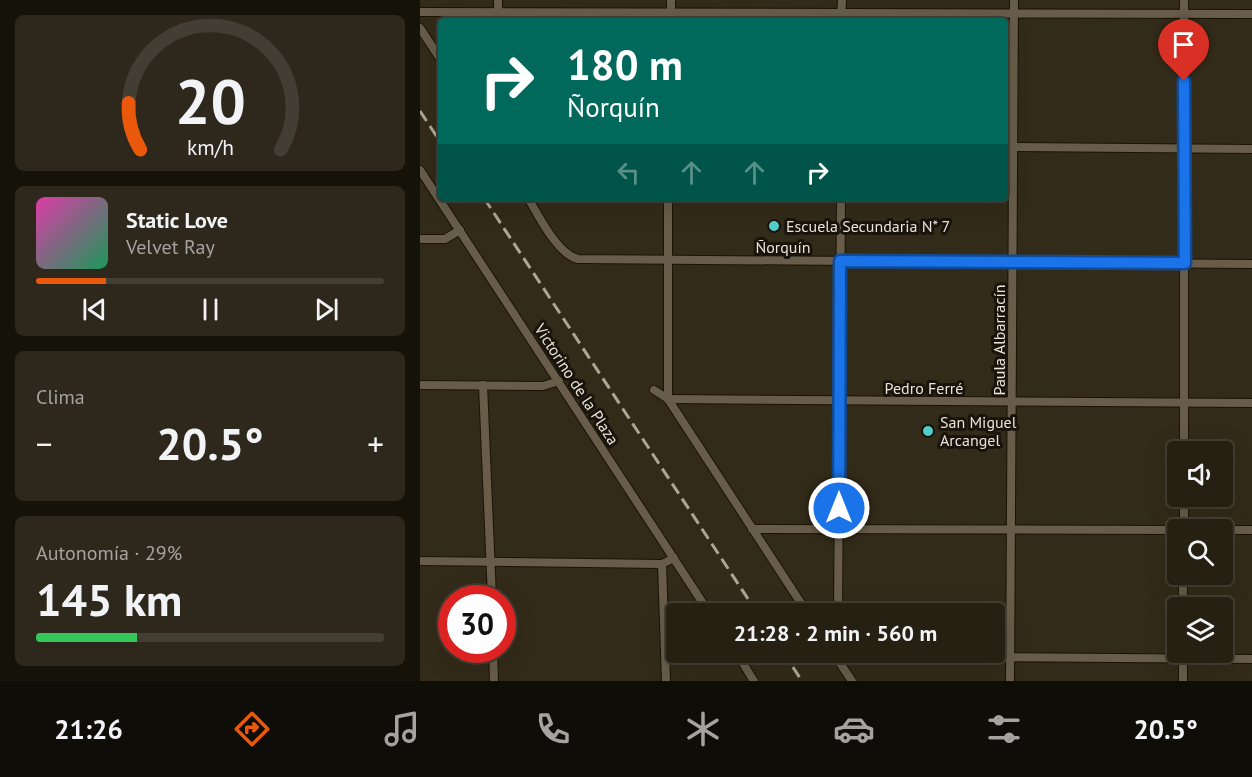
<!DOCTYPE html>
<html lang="es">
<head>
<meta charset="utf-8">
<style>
  :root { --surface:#262013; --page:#2e281c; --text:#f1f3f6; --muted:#a4a3a0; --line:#423e33; --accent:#ea580c }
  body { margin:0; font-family:"PT Sans",sans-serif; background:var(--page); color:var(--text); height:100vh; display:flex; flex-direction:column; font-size:22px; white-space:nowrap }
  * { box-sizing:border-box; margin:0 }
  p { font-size:20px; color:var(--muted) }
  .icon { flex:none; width:33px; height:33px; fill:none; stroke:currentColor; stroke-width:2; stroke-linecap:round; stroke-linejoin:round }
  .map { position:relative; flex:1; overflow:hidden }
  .panel { display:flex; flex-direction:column; gap:15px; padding:15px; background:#15120a; width:420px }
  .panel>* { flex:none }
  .guide { position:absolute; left:18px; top:18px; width:570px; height:183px; border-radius:6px; box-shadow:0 6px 24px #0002,0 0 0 2px var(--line); background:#00695c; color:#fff; overflow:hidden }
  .tools { position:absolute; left:747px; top:441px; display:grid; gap:12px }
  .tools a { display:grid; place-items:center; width:66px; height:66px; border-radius:6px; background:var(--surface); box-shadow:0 6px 24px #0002,0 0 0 2px var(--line); font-size:30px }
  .speed { position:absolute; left:18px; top:585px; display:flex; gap:12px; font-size:30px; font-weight:700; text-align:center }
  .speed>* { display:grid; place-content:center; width:78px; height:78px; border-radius:50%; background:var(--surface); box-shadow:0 6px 24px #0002,0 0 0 2px var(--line); line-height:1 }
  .speed .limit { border:9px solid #d22; background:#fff; color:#111 }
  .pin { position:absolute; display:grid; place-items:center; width:51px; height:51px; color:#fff; margin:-62px -26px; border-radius:50% 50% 50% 0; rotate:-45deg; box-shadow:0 0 6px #0007 }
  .pin .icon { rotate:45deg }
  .me { position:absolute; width:66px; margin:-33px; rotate:0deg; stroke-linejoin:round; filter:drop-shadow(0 0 4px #0008) }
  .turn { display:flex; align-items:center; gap:21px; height:126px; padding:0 30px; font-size:27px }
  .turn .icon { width:78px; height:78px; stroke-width:2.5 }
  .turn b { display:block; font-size:42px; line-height:51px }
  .lanes { display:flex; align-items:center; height:57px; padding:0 30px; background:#0003; justify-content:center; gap:30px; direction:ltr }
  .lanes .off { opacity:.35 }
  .big { font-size:45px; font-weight:600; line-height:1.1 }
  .panel .tile { flex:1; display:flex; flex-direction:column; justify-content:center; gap:9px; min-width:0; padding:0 21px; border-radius:9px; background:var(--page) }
  .panel .dial { align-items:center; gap:0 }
  .dial svg { height:156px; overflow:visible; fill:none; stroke:var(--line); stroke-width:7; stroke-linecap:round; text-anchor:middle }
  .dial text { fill:var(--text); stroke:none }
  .song { display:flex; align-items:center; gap:18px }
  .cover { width:72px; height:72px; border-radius:9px; background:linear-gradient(135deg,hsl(320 70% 55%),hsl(150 70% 35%)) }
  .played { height:6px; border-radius:3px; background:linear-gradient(90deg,var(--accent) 20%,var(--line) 20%) }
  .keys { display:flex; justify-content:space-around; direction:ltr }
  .heat { display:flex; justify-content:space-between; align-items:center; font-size:33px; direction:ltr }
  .charge { height:9px; border-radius:4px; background:linear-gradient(90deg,#34c759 29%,var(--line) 0) }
  .trip { position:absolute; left:246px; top:603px; width:339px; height:60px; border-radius:6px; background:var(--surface); box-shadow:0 6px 24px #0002,0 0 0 2px var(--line); font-weight:600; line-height:60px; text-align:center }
  .dock { display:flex; height:96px; justify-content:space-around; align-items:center; background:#0f0d08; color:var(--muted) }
  .dock .icon { width:42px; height:42px }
  .dock .active { color:var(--accent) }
  .dock b { font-size:27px; color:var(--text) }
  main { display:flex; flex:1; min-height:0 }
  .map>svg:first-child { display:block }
</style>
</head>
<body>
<main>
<section class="panel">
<div class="tile dial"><svg viewBox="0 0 100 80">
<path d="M14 69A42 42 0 1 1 86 69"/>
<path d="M14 69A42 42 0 0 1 8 45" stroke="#ea580c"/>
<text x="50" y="56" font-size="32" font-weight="700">20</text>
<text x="50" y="72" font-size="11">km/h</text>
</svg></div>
<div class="tile">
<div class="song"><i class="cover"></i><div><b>Static Love</b><p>Velvet Ray</p></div></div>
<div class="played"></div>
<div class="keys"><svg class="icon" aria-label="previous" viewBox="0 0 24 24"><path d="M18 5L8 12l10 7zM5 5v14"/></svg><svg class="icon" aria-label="pause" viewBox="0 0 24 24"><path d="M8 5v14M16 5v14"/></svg><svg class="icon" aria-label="next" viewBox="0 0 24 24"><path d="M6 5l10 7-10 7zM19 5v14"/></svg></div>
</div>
<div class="tile"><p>Clima</p>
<div class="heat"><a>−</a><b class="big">20.5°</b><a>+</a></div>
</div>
<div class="tile"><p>Autonomía · 29%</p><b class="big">145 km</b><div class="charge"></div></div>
</section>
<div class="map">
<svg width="832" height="681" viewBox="0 0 832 681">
  <rect width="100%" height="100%" fill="#332b19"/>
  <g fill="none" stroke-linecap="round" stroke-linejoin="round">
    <!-- street casing -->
    <g stroke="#1b1304" stroke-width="10">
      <g id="street">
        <path d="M0 12 832 14"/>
        <path d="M78 21V0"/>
        <path d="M251 21V0"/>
        <path d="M421 21 422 0"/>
        <path d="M0 28 21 60"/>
        <path d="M585 147 832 149"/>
        <path d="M0 170 290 614"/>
        <path d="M108 198C119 216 137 254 158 259L832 264"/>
        <path d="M0 239H25L40 230"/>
        <path d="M0 385 123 386 139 381"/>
        <path d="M63 385 72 598"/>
        <path d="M234 390 248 399 388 614"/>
        <path d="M248 399 832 403"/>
        <path d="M248 399V198"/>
        <path d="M764 452V0"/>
        <path d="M332 529 758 530"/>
        <path d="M764 530V496"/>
        <path d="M802 530H832"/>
        <path d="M0 561 242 564 254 558"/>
        <path d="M242 564 246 681"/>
        <path d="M763 608V574"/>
        <path d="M418 614 421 198"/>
        <path d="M73 650 74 681"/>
        <path d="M316 652 334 681"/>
        <path d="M763 652V681"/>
        <path d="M414 654 432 681"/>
        <path d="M416 656 832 659"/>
        <path d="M590 681 594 0"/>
      </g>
    </g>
    <!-- street -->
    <use href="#street" stroke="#675d4a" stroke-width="8"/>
    <!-- rail -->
    <g stroke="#aca698" stroke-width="3" stroke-dasharray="12 6" stroke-linecap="butt">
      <path d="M0 111 21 143"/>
      <path d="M64 198 338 614"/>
      <path d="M363 652 382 681"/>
    </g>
  </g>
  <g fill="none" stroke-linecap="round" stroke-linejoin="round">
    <!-- route casing -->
    <g stroke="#114b97" stroke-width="15">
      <path id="route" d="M419 508 420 261 765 263 764 81"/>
    </g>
    <!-- route -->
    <use href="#route" stroke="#1a73e8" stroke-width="10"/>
  </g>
  <!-- markers -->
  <g fill="#53cdcb" stroke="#18140c" stroke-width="2">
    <circle cx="354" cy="226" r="6"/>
    <circle cx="508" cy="431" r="6"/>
  </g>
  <g text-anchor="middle" stroke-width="6" stroke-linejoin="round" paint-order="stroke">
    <!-- poi labels -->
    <g font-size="16" fill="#e9e3d8" stroke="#18140c" text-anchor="start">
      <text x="366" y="232">Escuela Secundaria N* 7</text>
      <text x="520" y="428">San Miguel<tspan x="520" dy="18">Arcangel</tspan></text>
    </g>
    <!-- street labels -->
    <g font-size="16" fill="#e9e3d8" stroke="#18140c">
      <text x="363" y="253">Ñorquín</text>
      <text transform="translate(579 340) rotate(-90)" y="6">Paula Albarracín</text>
      <text transform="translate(157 384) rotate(57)" y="6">Victorino de la Plaza</text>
      <text x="504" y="394">Pedro Ferré</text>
    </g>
  </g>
</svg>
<div class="tools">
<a><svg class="icon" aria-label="sound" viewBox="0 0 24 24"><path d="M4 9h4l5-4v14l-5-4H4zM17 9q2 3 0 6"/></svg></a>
<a><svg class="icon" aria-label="search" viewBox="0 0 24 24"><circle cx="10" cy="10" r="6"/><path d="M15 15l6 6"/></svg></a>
<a><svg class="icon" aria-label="layers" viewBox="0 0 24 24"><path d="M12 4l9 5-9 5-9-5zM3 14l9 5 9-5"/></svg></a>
</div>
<div class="speed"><div class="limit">30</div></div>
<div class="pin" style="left:764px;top:81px;background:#d93025"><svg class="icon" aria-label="arrive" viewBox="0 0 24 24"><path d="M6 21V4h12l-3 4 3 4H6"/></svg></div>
<svg class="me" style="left:419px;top:508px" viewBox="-20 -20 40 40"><circle r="17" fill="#1a73e8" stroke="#fff" stroke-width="3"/><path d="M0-11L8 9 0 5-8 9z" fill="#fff"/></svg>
<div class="trip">21:28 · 2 min · 560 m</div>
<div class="guide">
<div class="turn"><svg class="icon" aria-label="right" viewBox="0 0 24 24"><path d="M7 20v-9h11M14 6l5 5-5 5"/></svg><div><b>180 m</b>Ñorquín</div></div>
<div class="lanes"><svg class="icon off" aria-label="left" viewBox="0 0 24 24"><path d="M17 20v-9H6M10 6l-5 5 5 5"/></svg><svg class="icon off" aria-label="ahead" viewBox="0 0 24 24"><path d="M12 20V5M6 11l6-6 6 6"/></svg><svg class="icon off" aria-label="ahead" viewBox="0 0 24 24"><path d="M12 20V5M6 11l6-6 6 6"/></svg><svg class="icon" aria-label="right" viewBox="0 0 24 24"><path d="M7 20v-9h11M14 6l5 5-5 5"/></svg></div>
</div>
</div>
</main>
<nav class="dock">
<b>21:26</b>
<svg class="icon active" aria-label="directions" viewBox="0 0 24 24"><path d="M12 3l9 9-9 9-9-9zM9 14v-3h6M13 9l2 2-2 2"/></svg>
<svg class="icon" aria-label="music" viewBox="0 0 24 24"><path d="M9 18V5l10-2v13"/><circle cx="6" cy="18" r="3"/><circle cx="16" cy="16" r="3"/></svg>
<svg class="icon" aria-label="phone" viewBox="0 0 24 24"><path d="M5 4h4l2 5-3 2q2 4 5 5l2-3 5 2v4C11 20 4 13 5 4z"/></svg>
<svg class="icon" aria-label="climate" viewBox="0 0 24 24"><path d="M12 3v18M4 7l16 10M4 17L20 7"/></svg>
<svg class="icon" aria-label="car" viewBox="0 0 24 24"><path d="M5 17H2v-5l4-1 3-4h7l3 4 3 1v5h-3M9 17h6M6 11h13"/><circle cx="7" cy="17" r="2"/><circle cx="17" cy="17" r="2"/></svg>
<svg class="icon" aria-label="filters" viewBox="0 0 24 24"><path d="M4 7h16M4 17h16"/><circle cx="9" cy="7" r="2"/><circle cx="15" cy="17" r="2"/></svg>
<b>20.5°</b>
</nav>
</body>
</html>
